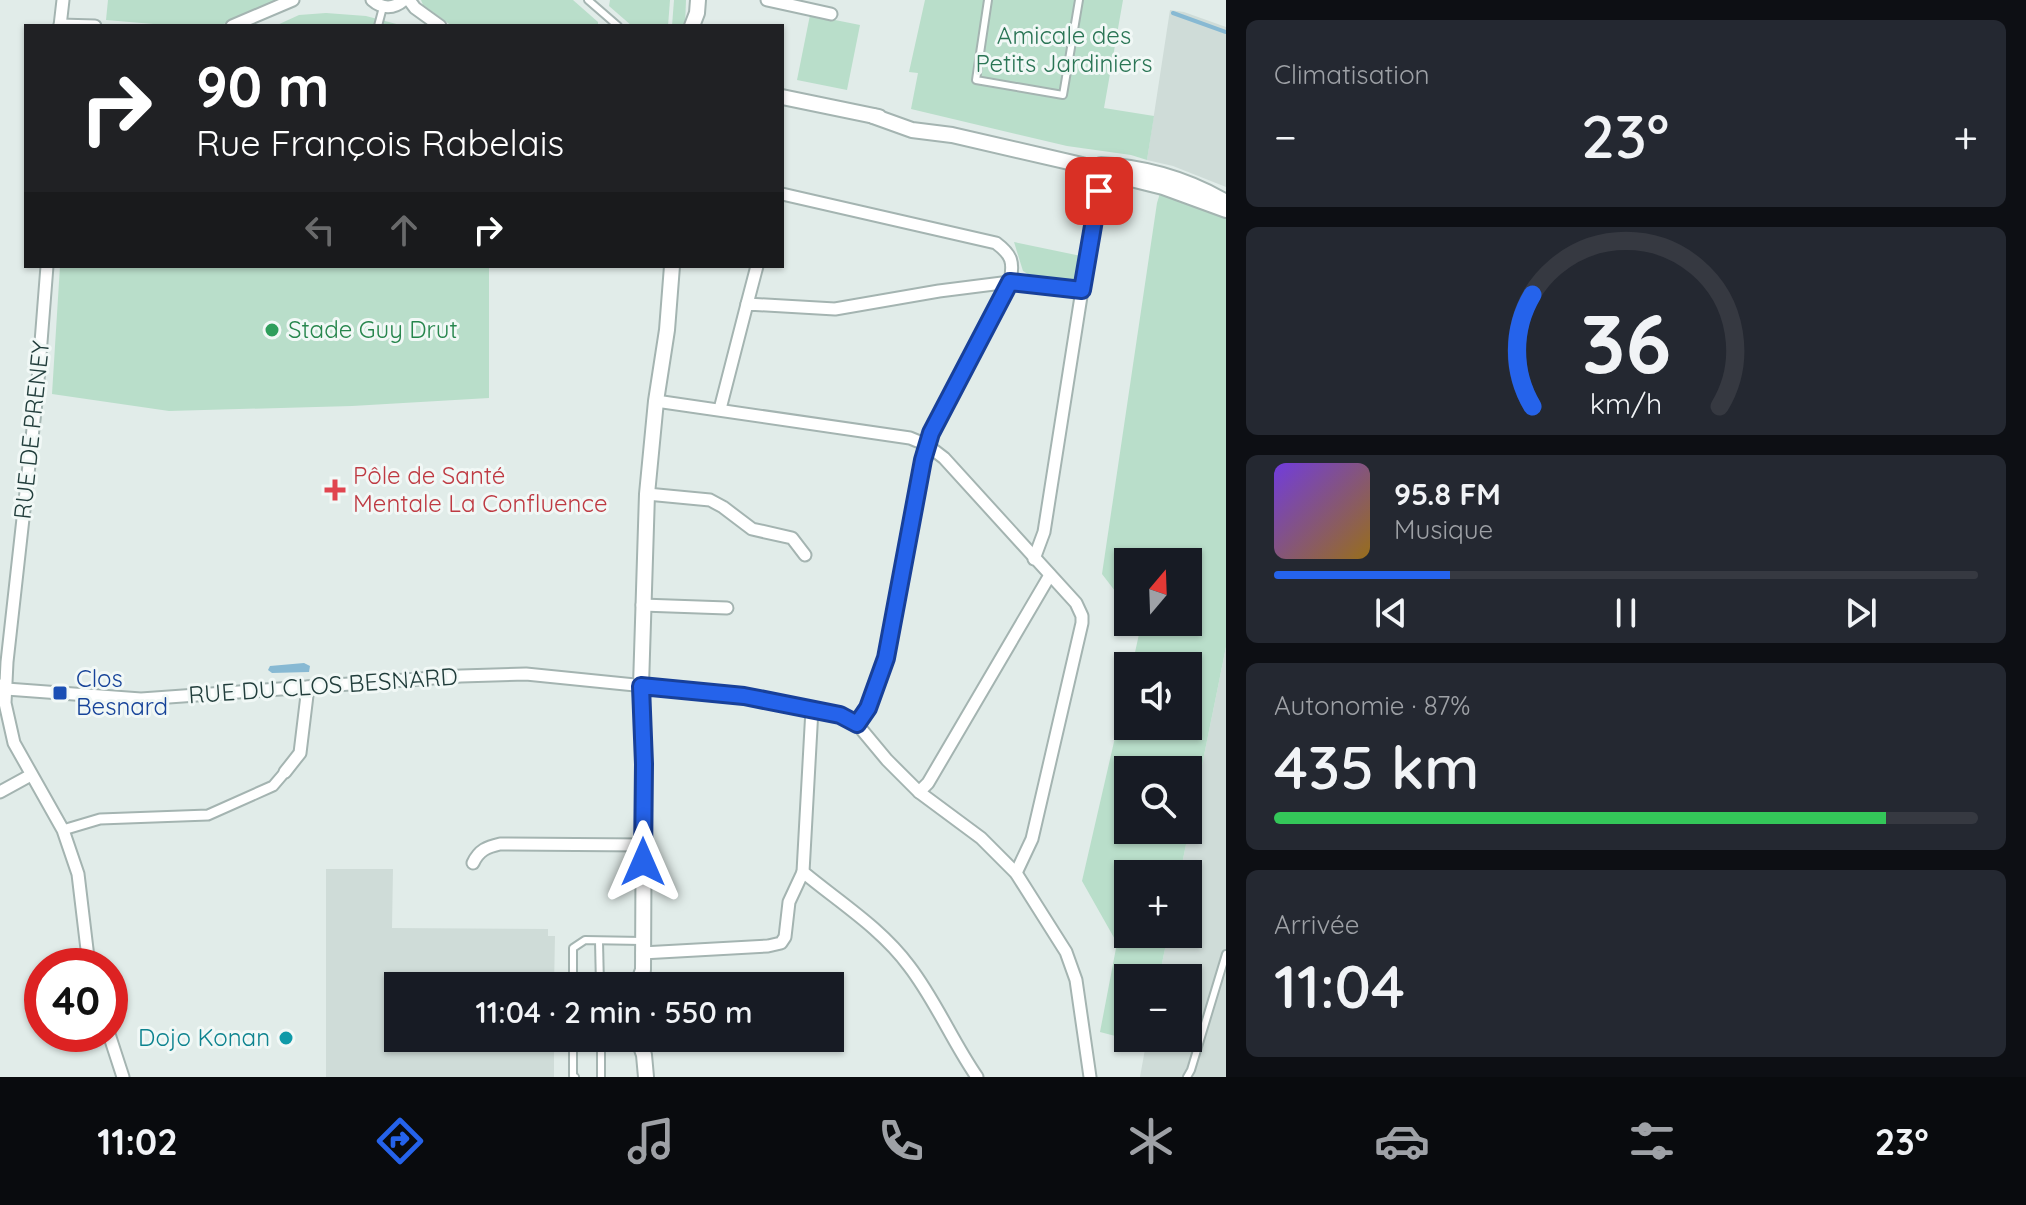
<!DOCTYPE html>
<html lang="fr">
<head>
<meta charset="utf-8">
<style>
  :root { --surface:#171b24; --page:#242831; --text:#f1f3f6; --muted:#9ea1a6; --line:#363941; --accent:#2563eb }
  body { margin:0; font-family:Quicksand,sans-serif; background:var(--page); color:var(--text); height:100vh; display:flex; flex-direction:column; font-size:30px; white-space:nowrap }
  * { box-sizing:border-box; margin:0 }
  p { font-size:26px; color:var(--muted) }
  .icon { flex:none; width:44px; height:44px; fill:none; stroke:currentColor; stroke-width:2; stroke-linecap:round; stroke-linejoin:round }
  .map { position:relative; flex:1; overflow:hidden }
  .sheet { display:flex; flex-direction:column; gap:20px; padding:20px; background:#0d0f14; width:800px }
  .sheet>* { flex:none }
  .top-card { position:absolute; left:24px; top:24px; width:760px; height:244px; border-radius:0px; box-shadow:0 2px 6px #0004; background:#202124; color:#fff; overflow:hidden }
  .needle { width:52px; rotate:19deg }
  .tools { position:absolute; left:1114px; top:548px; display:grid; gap:16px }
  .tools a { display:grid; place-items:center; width:88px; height:88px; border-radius:0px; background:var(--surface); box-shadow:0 2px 6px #0004; font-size:40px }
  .speed { position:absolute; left:24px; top:948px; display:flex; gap:16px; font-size:40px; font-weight:700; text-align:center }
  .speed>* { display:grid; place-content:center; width:104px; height:104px; border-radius:50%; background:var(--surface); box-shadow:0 2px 6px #0004; line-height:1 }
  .speed .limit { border:12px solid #d22; background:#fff; color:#111 }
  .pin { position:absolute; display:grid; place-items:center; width:68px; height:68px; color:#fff; margin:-34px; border-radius:16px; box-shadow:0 4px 12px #0006 }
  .me { position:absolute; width:88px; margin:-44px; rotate:0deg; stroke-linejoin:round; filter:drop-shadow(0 0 6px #0008) }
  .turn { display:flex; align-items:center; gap:28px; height:168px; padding:0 40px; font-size:36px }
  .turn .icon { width:104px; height:104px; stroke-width:2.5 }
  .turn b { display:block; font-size:56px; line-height:68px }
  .lanes { display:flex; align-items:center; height:76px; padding:0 40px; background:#0003; justify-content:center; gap:40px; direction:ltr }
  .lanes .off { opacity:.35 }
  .big { font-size:60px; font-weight:600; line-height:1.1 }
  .sheet .widget { flex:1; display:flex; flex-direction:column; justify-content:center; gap:12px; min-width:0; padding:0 28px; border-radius:12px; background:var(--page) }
  .sheet .dial { align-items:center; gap:0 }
  .dial svg { height:208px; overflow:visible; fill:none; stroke:var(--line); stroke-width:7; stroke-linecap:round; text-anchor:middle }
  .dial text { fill:var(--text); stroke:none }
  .song { display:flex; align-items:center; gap:24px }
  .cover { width:96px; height:96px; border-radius:12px; background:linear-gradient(135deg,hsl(260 70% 55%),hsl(40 70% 35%)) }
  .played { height:8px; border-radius:4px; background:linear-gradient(90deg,var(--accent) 25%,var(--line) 25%) }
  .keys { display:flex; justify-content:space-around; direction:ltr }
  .heat { display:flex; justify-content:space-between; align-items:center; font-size:44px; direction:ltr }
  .charge { height:12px; border-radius:6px; background:linear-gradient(90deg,#34c759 87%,var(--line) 0) }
  .trip { position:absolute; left:384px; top:972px; width:460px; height:80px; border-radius:0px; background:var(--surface); box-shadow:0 2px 6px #0004; font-weight:600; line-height:80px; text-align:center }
  .tabs { display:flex; height:128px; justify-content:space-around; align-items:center; background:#090b0e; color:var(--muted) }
  .tabs .icon { width:56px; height:56px }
  .tabs .selected { color:var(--accent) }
  .tabs b { font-size:36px; color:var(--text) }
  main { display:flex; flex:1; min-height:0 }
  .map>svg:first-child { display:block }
</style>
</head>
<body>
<main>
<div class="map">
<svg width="1226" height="1077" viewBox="0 0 1226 1077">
  <rect width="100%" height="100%" fill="#e1ece9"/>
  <!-- built -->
  <g fill="#cfdcd8">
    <path d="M1170 10 1184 12 1226 27V187L1173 166 1147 160Z"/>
    <path d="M1226 647V1077H1140L1147 1038H1188V978H1159L1168 934H1188V874H1180Z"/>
    <path d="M326 869H393L392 928 548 929V936H555L554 986H398V1038H554V1077H326Z"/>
  </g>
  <!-- green -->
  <g fill="#b9deca" fill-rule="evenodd">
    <path d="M108 0H279L219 26H177L106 20Z"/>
    <path d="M421 0H573L598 22V26H452L423 5Z"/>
    <path d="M610 0H670L668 26H632L609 6Z"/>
    <path d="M674 0H686L685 26H672Z"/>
    <path d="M925 0H1123L1104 108 1154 116 1147 160 1131 155 1067 146 911 109 918 73 909 72Z"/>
    <path d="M326 13 366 16 404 26H275L299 15Z"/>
    <path d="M810 15 860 25 847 90 797 80Z"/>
    <path d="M1161 190 1226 214V647L1180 874H1128V934H1168L1159 978H1128V1038H1147L1146 1044 1100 1032 1117 943 1082 881 1128 681V726H1188V666H1132L1141 625 1138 622H1188V562H1128V608L1102 574 1157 203ZM1128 770H1188V830H1128Z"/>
    <path d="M1014 242 1081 256 1080 271 1076 280 1069 283 1031 276 1023 271Z"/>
    <path d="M60 266H489V398L352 406 169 411 52 394Z"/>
  </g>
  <!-- water -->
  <path fill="#87b9d3" d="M304 663 310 666 309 672 272 673 268 670 270 666Z"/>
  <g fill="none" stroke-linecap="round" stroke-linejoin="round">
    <!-- stream -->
    <path stroke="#87b9d3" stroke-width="4" d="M1173 13 1226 32"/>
    <!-- service casing -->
    <g stroke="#a4b4b1" stroke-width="10">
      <g id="service">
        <path d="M588 0 618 26"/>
        <path d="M988 0 976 80 1063 95 1079 0"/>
        <path d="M378 26 383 7"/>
        <path d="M599 941 600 986"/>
        <path d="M573 986V948L585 940 642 941"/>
        <path d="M573 1038V1076L575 1077"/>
        <path d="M601 1038V1077"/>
        <path d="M1187 1077 1191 1070 1226 954"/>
      </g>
    </g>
    <!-- pedestrian casing -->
    <g stroke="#a4b4b1" stroke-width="13">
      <path id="pedestrian" d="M63 830 100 819 208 815 273 786 285 772"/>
    </g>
    <!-- minor casing -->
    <g stroke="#a4b4b1" stroke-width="15">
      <g id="minor">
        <path d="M372 0C382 9 394 9 404 0"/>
        <path d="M409 0 415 8 440 26"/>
        <path d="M767 0 831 14"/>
        <path d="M60 25 95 26"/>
        <path d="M60 26 63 0"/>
        <path d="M232 26 293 0"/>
        <path d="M782 194 996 243C1012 255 1014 262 1010 282L931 433 923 460 886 658 868 708 857 724"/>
        <path d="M47 266 37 393 7 662 5 703 14 743 63 830 78 874 89 966"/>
        <path d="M747 304 757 266"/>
        <path d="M656 401 910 438 927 445 944 458 1076 603 1082 616V623L1032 839 1016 873"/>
        <path d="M720 409 747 304 835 309 939 291 1010 282 1082 290"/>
        <path d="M647 494 710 500 723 507 752 529 792 538 805 555"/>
        <path d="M1034 559 1044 532 1082 290 1099 191"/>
        <path d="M642 605 727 608"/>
        <path d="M0 685 6 689 20 690 141 699 461 676 526 674 744 696 840 715 857 724 887 760 919 792 981 838 1016 873 1066 952 1076 980 1090 1077"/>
        <path d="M812 709 803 872C839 902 881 928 909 966 936 1001 952 1041 977 1077"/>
        <path d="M285 772 300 753 308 687"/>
        <path d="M0 792 31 775"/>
        <path d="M919 792 928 783 1050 575"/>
        <path d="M473 863C479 850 487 847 500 844L644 845"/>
        <path d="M642 953 768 946 781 943 785 937 789 902 803 872"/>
        <path d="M109 1034 123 1077"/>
      </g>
    </g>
    <!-- tertiary casing -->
    <g stroke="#a4b4b1" stroke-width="18">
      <g id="tertiary">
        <path d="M692 26 697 13 698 0"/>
        <path d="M782 97 879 117"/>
        <path d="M873 116 912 130 952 135 1082 165 1099 171 1163 187 1226 210"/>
        <path d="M1101 165C1145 167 1188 180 1226 202"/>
        <path d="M637 986 643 970 644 764 641 686 647 494 656 401 667 330 672 266"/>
        <path d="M638 1038 644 1055 646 1077"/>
      </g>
    </g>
    <!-- service -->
    <use href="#service" stroke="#fff" stroke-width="6"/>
    <!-- pedestrian -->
    <use href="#pedestrian" stroke="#fff" stroke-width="9"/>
    <!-- minor -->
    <use href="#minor" stroke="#fff" stroke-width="11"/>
    <!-- tertiary -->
    <use href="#tertiary" stroke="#fff" stroke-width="14"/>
  </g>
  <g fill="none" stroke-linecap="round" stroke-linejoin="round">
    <!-- route casing -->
    <g stroke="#184099" stroke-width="20">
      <path id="route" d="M643 862 644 764 641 686 744 696 840 715 857 724 868 708 886 658 923 460 931 433 1010 282 1082 290 1099 191"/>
    </g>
    <!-- route -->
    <use href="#route" stroke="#2563eb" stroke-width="14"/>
  </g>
  <!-- markers -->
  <circle fill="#2e9e5b" stroke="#f1f8f6" stroke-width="3" cx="272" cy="330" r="8"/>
  <path fill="#e0444e" stroke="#f1f8f6" stroke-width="3" d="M331 478h8v8h8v8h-8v8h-8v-8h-8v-8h8z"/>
  <rect fill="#1a4fb4" stroke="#f1f8f6" stroke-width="3" x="52" y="685" width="16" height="16" rx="4"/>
  <circle fill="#0f9aa8" stroke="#f1f8f6" stroke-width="3" cx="286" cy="1038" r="8"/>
  <g text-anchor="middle" stroke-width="6" stroke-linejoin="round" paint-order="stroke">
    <!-- park labels -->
    <g font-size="24" fill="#2a7555" stroke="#f1f8f6">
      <text x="1064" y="44">Amicale des<tspan x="1064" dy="28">Petits Jardiniers</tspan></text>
    </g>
    <!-- leisure labels -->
    <g font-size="24" fill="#27864d" stroke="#f1f8f6" text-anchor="start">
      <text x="288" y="338">Stade Guy Drut</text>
    </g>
    <!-- street labels -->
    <g font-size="24" fill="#213d3b" stroke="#f1f8f6">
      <text transform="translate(32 430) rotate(-84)" y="8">RUE DE PRENEY</text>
      <text transform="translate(323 686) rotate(-4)" y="8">RUE DU CLOS BESNARD</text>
    </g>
    <!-- health labels -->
    <g font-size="24" fill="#be3a42" stroke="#f1f8f6" text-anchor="start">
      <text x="353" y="484">Pôle de Santé<tspan x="353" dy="28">Mentale La Confluence</tspan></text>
    </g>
    <!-- transit labels -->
    <g font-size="24" fill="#164399" stroke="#f1f8f6" text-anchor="start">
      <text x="76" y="687">Clos<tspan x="76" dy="28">Besnard</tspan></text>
    </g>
    <!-- culture labels -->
    <g font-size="24" fill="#0d838f" stroke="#f1f8f6" text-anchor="end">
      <text x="270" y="1046">Dojo Konan</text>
    </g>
  </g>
</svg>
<div class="tools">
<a><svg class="needle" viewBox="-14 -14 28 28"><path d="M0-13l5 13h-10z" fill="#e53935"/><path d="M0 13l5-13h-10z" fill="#9ea1a6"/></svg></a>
<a><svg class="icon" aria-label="sound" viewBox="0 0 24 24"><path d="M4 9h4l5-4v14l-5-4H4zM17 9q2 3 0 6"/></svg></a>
<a><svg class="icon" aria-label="search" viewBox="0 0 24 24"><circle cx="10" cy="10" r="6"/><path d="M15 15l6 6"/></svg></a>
<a>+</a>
<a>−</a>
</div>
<div class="speed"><div class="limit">40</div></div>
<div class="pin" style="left:1099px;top:191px;background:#d93025"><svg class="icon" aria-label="arrive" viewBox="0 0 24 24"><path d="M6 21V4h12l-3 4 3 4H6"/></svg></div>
<svg class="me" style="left:643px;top:862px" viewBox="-20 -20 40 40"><path d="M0-17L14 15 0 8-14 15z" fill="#2563eb" stroke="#fff" stroke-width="4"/></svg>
<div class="trip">11:04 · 2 min · 550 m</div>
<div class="top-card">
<div class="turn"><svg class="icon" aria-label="right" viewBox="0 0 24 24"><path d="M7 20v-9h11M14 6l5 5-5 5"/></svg><div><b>90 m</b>Rue François Rabelais</div></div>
<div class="lanes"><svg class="icon off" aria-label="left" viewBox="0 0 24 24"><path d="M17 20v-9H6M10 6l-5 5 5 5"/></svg><svg class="icon off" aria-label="ahead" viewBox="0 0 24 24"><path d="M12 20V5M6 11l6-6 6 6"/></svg><svg class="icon" aria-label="right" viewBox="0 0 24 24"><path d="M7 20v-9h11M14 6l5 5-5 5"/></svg></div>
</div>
</div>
<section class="sheet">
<div class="widget"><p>Climatisation</p>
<div class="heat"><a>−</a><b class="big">23°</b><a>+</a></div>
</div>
<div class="widget dial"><svg viewBox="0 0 100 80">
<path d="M14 69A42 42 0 1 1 86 69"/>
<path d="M14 69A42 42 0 0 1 14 26" stroke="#2563eb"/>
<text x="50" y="56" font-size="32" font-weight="700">36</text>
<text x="50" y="72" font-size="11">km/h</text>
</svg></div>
<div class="widget">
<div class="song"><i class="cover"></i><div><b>95.8 FM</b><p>Musique</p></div></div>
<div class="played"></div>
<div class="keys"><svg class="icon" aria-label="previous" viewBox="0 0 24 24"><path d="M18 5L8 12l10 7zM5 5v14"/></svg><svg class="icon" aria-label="pause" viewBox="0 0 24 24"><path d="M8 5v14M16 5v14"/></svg><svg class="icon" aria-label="next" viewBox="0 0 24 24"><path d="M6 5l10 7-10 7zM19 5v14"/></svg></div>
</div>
<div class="widget"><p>Autonomie · 87%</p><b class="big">435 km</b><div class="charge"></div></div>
<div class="widget"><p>Arrivée</p><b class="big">11:04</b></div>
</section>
</main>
<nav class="tabs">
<b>11:02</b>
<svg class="icon selected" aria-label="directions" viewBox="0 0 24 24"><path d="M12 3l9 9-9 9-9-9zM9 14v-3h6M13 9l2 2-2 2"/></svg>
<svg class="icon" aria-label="music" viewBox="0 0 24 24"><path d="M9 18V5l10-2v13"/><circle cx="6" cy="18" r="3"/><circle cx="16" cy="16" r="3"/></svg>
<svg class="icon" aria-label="phone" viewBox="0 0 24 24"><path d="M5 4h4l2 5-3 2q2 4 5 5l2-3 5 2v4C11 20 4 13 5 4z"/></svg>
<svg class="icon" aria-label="climate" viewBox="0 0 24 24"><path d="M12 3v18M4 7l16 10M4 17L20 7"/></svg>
<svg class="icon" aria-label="car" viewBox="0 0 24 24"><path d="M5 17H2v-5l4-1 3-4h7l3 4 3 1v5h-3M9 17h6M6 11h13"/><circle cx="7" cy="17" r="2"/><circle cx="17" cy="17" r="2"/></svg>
<svg class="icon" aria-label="filters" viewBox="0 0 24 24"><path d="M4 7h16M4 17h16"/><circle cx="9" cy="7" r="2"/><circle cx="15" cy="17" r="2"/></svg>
<b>23°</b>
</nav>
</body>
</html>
